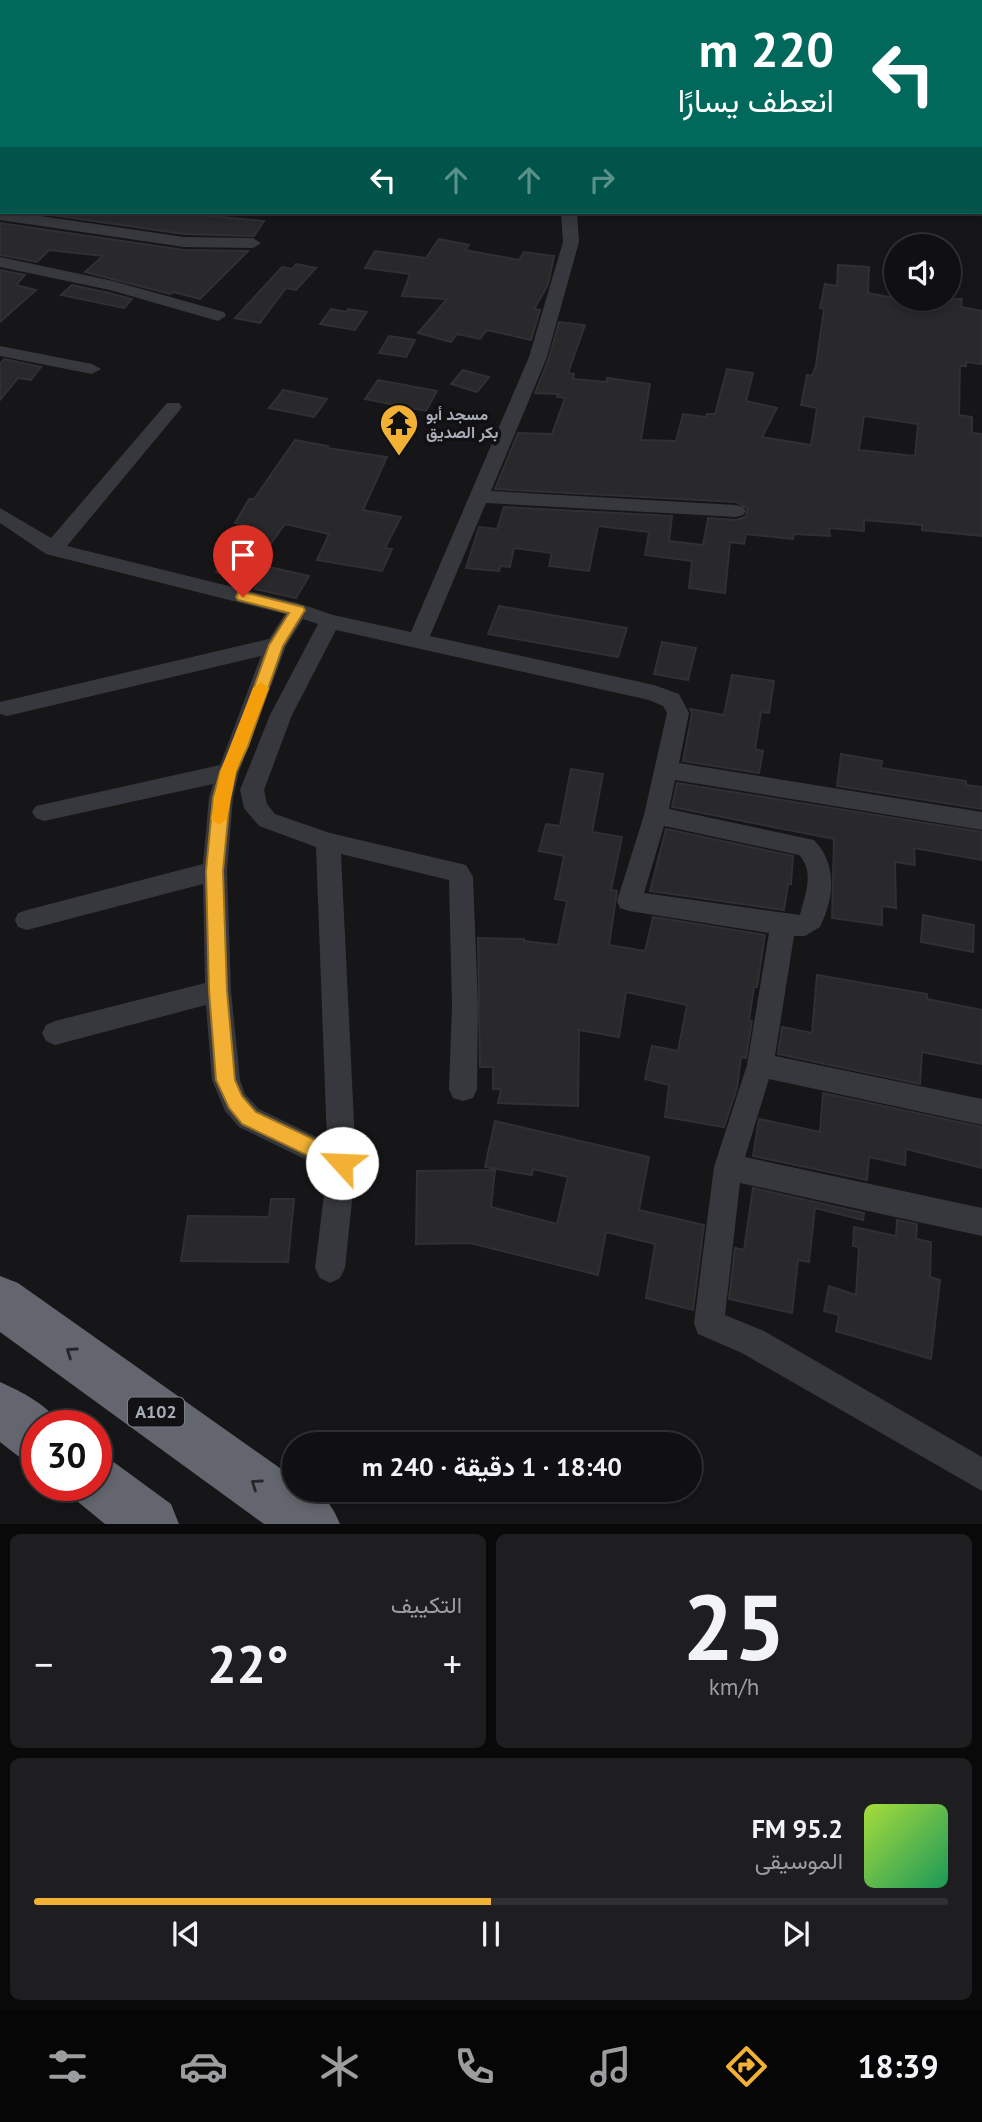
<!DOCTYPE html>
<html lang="ar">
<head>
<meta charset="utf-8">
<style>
  :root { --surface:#101012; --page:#1e1e20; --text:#f1f3f6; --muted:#9c9d9f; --line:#303032; --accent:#f2b134 }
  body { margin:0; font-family:"PT Sans",Vazirmatn,sans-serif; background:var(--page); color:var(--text); direction:rtl; height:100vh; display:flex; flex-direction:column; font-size:26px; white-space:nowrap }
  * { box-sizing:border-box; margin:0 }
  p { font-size:23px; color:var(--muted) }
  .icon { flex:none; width:38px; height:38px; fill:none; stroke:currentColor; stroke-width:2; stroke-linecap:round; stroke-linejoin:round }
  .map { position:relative; height:1524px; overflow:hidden; direction:ltr }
  .side { display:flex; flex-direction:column; gap:10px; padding:10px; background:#09090a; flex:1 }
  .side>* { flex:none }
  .top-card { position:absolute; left:0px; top:0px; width:984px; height:214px; box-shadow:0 4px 10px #0003,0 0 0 2px var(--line); direction:rtl; background:#00695c; color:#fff; overflow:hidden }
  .buttons { position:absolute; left:884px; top:234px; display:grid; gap:14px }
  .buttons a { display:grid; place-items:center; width:77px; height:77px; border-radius:50%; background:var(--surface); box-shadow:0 4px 10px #0003,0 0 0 2px var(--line); font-size:35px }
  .speed { position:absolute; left:21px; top:1410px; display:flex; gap:14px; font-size:35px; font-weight:700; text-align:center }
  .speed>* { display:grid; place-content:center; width:91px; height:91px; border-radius:50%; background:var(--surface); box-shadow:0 4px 10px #0003,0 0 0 2px var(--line); line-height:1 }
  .speed .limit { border:10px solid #d22; background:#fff; color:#111 }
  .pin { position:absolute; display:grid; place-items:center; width:60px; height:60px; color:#fff; margin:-72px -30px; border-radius:50% 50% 50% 0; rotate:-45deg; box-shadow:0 0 7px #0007 }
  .pin .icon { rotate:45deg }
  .me { position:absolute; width:77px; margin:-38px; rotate:295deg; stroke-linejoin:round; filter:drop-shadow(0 0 5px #0008) }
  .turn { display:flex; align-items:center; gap:24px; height:147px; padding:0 35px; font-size:32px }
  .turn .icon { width:91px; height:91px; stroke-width:2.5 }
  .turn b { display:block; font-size:49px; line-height:60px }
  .lanes { display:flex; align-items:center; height:66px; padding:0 35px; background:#0003; justify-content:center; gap:35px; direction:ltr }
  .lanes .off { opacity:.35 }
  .big { font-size:52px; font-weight:700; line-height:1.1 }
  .side .widget { flex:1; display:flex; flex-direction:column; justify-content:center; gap:10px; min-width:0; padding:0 24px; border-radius:10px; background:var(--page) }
  .side .dial { align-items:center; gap:0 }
  .dial b { font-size:91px; line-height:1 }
  .song { display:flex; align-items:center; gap:21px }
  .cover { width:84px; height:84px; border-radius:10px; background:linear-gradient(135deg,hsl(80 70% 55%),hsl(150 70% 35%)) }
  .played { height:7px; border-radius:4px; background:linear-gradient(90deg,var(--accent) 50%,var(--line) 50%) }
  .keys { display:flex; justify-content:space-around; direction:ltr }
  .heat { display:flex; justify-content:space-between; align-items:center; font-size:38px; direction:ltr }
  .side .tiles { flex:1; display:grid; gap:10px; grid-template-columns:1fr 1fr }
  .widget:last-child { grid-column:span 2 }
  .trip { position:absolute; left:282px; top:1432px; width:420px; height:70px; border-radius:35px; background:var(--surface); box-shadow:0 4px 10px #0003,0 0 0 2px var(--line); font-weight:700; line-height:70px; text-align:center; direction:rtl }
  .dock { display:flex; height:112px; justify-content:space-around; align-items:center; background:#060607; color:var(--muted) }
  .dock .icon { width:49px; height:49px }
  .dock .current { color:var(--accent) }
  .dock b { font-size:32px; color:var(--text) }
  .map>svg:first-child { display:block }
</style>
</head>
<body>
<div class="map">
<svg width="982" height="1524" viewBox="0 0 982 1524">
  <rect width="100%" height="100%" fill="#161618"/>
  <!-- building -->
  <g fill="#29292c" stroke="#303034" stroke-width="2" fill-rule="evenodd">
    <path d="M30 212H168L264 221 254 236 184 234Z"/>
    <path d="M0 223 184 250 248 251 200 299 173 292 170 294 85 272 103 256 49 250 37 262 0 255Z"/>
    <path d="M439 239 469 245 465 250 519 260 524 252 554 256 548 285 534 309 540 310 531 340 487 330 480 339 457 334 451 342 418 333 447 299 402 296 410 274 365 268 375 251 426 258Z"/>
    <path d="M296 264 316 268 296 290 286 288 260 323 235 318 282 267 292 269Z"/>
    <path d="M838 265 869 267 868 293 925 304V299H962L961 307 982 311V364L966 362V366H960L959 415 972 417V433L982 434V536L922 530V525L864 520V531L829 528 830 536 794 534 793 539 746 534 744 544 730 542 725 593 689 588 692 561 645 555 649 532 598 526 589 571 549 566 552 553 514 548 510 567 501 566 499 571 466 568 479 527 497 529 504 507 672 516 669 541 703 545 708 518 736 520 745 517 748 509 736 502 495 489 518 433 552 434 565 398 557 397 558 394 535 393 549 358 559 322 585 325 568 373 574 374 573 379 607 382V378L650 384 641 440 676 441 683 414 706 417 707 414H715L727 369 753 373 746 401 777 408 762 437 811 445 817 408 801 405 807 375 812 376 816 365 824 309 820 308 825 284 837 286ZM864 416 918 424 915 456 859 450Z"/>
    <path d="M0 270 25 275 16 285 36 290 0 322Z"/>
    <path d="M72 285 109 293 132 299 124 308 61 295Z"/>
    <path d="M331 309 347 312 348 309 367 312 355 330 320 324Z"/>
    <path d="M389 336 415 340 406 357 379 353Z"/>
    <path d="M4 359 41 367 31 380 18 378 0 400V364Z"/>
    <path d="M463 370 489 377 477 392 451 384Z"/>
    <path d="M378 380 437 391 426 411 365 399Z"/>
    <path d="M283 390 327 399 314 417 269 408Z"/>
    <path d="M295 440 328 446 327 448 387 457 363 510 401 517 385 548 392 549 382 571 317 560 329 534 285 524 256 564 309 576 296 598 255 589 260 582 216 572 248 525 235 523 249 499H254Z"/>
    <path d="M499 606 627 628 618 657 488 634Z"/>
    <path d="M662 642 696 648 688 680 654 674Z"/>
    <path d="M732 675 774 681 769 713 761 712 755 749 763 751 759 773 683 761 692 714 690 709 724 715Z"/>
    <path d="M841 754 882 761 881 768 966 781V785L982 787V809L837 786Z"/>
    <path d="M571 769 603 774 592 832 622 837 611 890 617 891 609 945 645 951 653 917 765 935 757 987H754L749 1020 752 1021 746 1058 741 1057 737 1088 724 1127 665 1117 669 1085 645 1079 652 1046 678 1051 687 1005 626 992 619 1037 579 1030 578 1106 498 1103 501 1089H493V1067H480L478 938 524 939V941L558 945 567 901 555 899 564 856 539 851 546 824 560 826Z"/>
    <path d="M677 783 982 832V860L914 848 915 865 895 862 896 908 882 906V925L832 918 834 839 672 807Z"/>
    <path d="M666 829 793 856 791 884H788L784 910 650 891Z"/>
    <path d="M923 915 974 925 973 952 921 942Z"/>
    <path d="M817 975 927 994V999L982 1010V1064L922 1052 920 1084 778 1054 782 1027 812 1033Z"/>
    <path d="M823 1093 982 1127V1168L906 1149 905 1165 869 1157 867 1180 753 1156 759 1119 820 1132Z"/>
    <path d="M495 1121 649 1157 639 1210 704 1225 693 1310 646 1298 655 1244 606 1232 598 1275 470 1243 416 1244 417 1171 495 1170 491 1207 557 1224 568 1177 533 1169 532 1175 485 1167Z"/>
    <path d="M753 1188 864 1213 863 1220 815 1208 809 1262 798 1260 792 1313 729 1299 735 1248 744 1250Z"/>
    <path d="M271 1199H294L288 1262 181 1261 188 1216 269 1217Z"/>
    <path d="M897 1220 917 1224 916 1239 931 1242 930 1277 940 1280 931 1359 836 1331 839 1315 824 1311 829 1286 856 1295 859 1247 853 1246 854 1227 896 1236Z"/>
  </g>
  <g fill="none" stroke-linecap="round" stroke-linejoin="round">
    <!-- street -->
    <g fill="#37383d" fill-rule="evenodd">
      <path d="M127 0H142L143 2H128Z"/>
      <path d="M0 93H2L0 102Z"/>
      <path d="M0 210 184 237 253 238 261 243 253 248 184 247 0 220Z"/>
      <path d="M561 212H577L579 242 547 357 491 491 736 505 743 507 746 511 743 515 736 517 486 503 430 636 654 685 679 694 689 713 679 763 982 812V830L675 780 669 809 814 840C838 865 834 898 820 927L805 936H794L775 1056 982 1099V1125L769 1079 745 1157 982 1208V1236L740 1183 725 1315 764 1331 982 1457V1491L742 1353 698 1334 694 1323 714 1167 747 1065 769 933 629 911 620 908 617 901 644 815 667 713 663 706 649 700 336 630 292 715 264 790 267 804 275 814 330 833 466 865 473 877 478 1006 477 1089 473 1098 463 1101 453 1098 449 1089 452 1006 449 880 341 854 356 1163 345 1268 340 1278 330 1283 320 1278 315 1268 327 1170 239 1127 225 1111 212 1080 206 1005 55 1045 46 1041 42 1033 46 1025 55 1021 205 983 203 884 27 930 18 927 15 920 18 913 27 910 203 864 209 798 213 784 44 821 36 818 32 812 36 806 220 765 261 656 7 716 0 714V702L269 639 285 614 46 554 0 523V508L51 538 167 403H179L182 407 179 411 67 546 298 603 333 615 411 632 529 357 563 242ZM303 619 318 624 270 715 240 790 244 808 259 826 316 847 327 1142 259 1109 245 1094 240 1080 231 991 227 871 233 798 239 772 286 646ZM664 826 799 855C815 872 805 894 800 915L644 893Z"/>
      <path d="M0 257 113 281 224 312 226 316 218 321 110 290 0 267Z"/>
      <path d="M0 346 92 364 101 369 92 374 0 356Z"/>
    </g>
    <!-- secondary -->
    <g fill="#45474d" fill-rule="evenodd">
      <path d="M162 0H181L161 2Z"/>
      <rect x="0" y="53" width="2" height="12"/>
    </g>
    <!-- primary -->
    <path fill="#53555c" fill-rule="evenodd" d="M929 0H955L956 2H931Z"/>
    <!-- highway -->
    <g fill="#63666e" fill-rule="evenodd">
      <path d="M0 1276 18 1283 294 1478V1489C320 1489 330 1500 340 1524H264L0 1332Z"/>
      <path d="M0 1382C20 1391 51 1406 60 1426H37V1464L18 1456 0 1442Z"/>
      <path d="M96 1455 115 1463 171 1504 179 1524H105L77 1501 70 1486H96Z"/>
    </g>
  </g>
  <!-- one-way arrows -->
  <defs><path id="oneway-chevron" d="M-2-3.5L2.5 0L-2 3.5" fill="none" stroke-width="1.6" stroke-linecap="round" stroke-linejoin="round" transform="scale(1.75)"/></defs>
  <g stroke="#26262a">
    <use href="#oneway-chevron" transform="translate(71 1352) rotate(-145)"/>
    <use href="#oneway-chevron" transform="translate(256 1484) rotate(-145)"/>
  </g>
  <!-- route -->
  <path fill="#f2b134" stroke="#9d7322" stroke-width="2" d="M243 592 303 607 305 610 283 646 248 746 236 772 230 798 223 871 227 991 235 1080 242 1096 256 1112 349 1156 351 1163 349 1169 342 1172 242 1124 229 1108 216 1080 209 991 206 871 213 798 220 772 233 746 269 645 289 613 238 600 236 597 238 593Z"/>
  <!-- slow -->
  <path fill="#f59e0b" d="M261 682 269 688 236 772 227 819 219 825 211 819 220 772 253 688Z"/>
  <!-- icons -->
  <defs>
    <g id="temple-pin" transform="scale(2.0125)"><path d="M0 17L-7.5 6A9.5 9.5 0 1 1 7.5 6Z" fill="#f2b134" stroke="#111113"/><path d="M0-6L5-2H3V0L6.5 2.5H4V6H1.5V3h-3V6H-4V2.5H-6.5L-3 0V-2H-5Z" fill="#111"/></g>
  </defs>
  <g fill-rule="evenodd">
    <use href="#temple-pin" x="399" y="423"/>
  </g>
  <g text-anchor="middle" stroke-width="7" stroke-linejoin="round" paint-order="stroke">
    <!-- far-poi labels -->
    <g font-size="16" font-weight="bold" fill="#a8adb8" stroke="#111113" text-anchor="start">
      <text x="426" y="420">مسجد أبو<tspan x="426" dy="18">بكر الصديق</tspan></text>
    </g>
    <!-- shield labels -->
    <rect fill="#111113" stroke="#7b7e86" stroke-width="2" x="128" y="1397.5" width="56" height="29" rx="5"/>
    <g font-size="18" font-weight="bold" fill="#a8adb8">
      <text x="156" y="1418">A102</text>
    </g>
  </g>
</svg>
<div class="buttons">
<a><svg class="icon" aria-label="sound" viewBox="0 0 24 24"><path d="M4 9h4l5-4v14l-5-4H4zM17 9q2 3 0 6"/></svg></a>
</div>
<div class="speed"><div class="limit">30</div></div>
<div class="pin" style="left:243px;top:597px;background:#d93025"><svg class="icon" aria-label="arrive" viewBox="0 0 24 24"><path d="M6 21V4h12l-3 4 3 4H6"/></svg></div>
<svg class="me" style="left:342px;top:1163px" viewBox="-20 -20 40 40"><circle r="19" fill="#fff"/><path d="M0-13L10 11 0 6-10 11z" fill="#f2b134"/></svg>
<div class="trip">18:40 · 1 دقيقة · 240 m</div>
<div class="top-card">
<div class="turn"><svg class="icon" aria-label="left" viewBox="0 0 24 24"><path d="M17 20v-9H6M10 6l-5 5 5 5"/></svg><div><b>220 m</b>انعطف يسارًا</div></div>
<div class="lanes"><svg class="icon" aria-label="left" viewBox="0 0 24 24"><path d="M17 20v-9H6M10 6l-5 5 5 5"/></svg><svg class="icon off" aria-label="ahead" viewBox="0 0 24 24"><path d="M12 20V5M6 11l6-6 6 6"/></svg><svg class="icon off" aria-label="ahead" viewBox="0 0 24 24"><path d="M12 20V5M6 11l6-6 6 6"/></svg><svg class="icon off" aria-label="right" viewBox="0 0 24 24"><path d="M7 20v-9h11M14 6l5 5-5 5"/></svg></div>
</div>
</div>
<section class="side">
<div class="tiles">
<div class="widget dial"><b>25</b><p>km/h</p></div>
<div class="widget"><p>التكييف</p>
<div class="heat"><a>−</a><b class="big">22°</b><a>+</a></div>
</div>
<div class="widget">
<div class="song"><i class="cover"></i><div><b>95.2 FM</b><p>الموسيقى</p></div></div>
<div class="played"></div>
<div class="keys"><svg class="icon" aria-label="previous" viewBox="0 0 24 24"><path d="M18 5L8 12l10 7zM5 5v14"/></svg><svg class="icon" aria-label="pause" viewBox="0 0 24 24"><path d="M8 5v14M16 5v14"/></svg><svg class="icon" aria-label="next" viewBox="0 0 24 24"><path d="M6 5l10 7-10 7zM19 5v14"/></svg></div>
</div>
</div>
</section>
<nav class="dock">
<b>18:39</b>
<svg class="icon current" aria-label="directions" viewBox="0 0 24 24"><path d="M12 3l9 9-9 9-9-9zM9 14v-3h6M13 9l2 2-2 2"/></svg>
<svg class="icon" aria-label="music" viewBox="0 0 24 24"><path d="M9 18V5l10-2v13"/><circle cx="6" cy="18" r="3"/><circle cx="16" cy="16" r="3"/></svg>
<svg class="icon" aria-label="phone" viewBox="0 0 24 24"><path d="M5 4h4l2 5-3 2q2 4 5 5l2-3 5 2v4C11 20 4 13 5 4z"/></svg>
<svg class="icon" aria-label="climate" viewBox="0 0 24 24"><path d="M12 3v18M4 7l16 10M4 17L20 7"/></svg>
<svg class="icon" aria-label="car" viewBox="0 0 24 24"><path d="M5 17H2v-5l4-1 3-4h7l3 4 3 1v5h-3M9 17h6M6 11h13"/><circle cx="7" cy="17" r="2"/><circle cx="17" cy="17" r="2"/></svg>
<svg class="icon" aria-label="filters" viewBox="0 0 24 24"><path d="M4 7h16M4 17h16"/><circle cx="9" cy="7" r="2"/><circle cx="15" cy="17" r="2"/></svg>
</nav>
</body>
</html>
